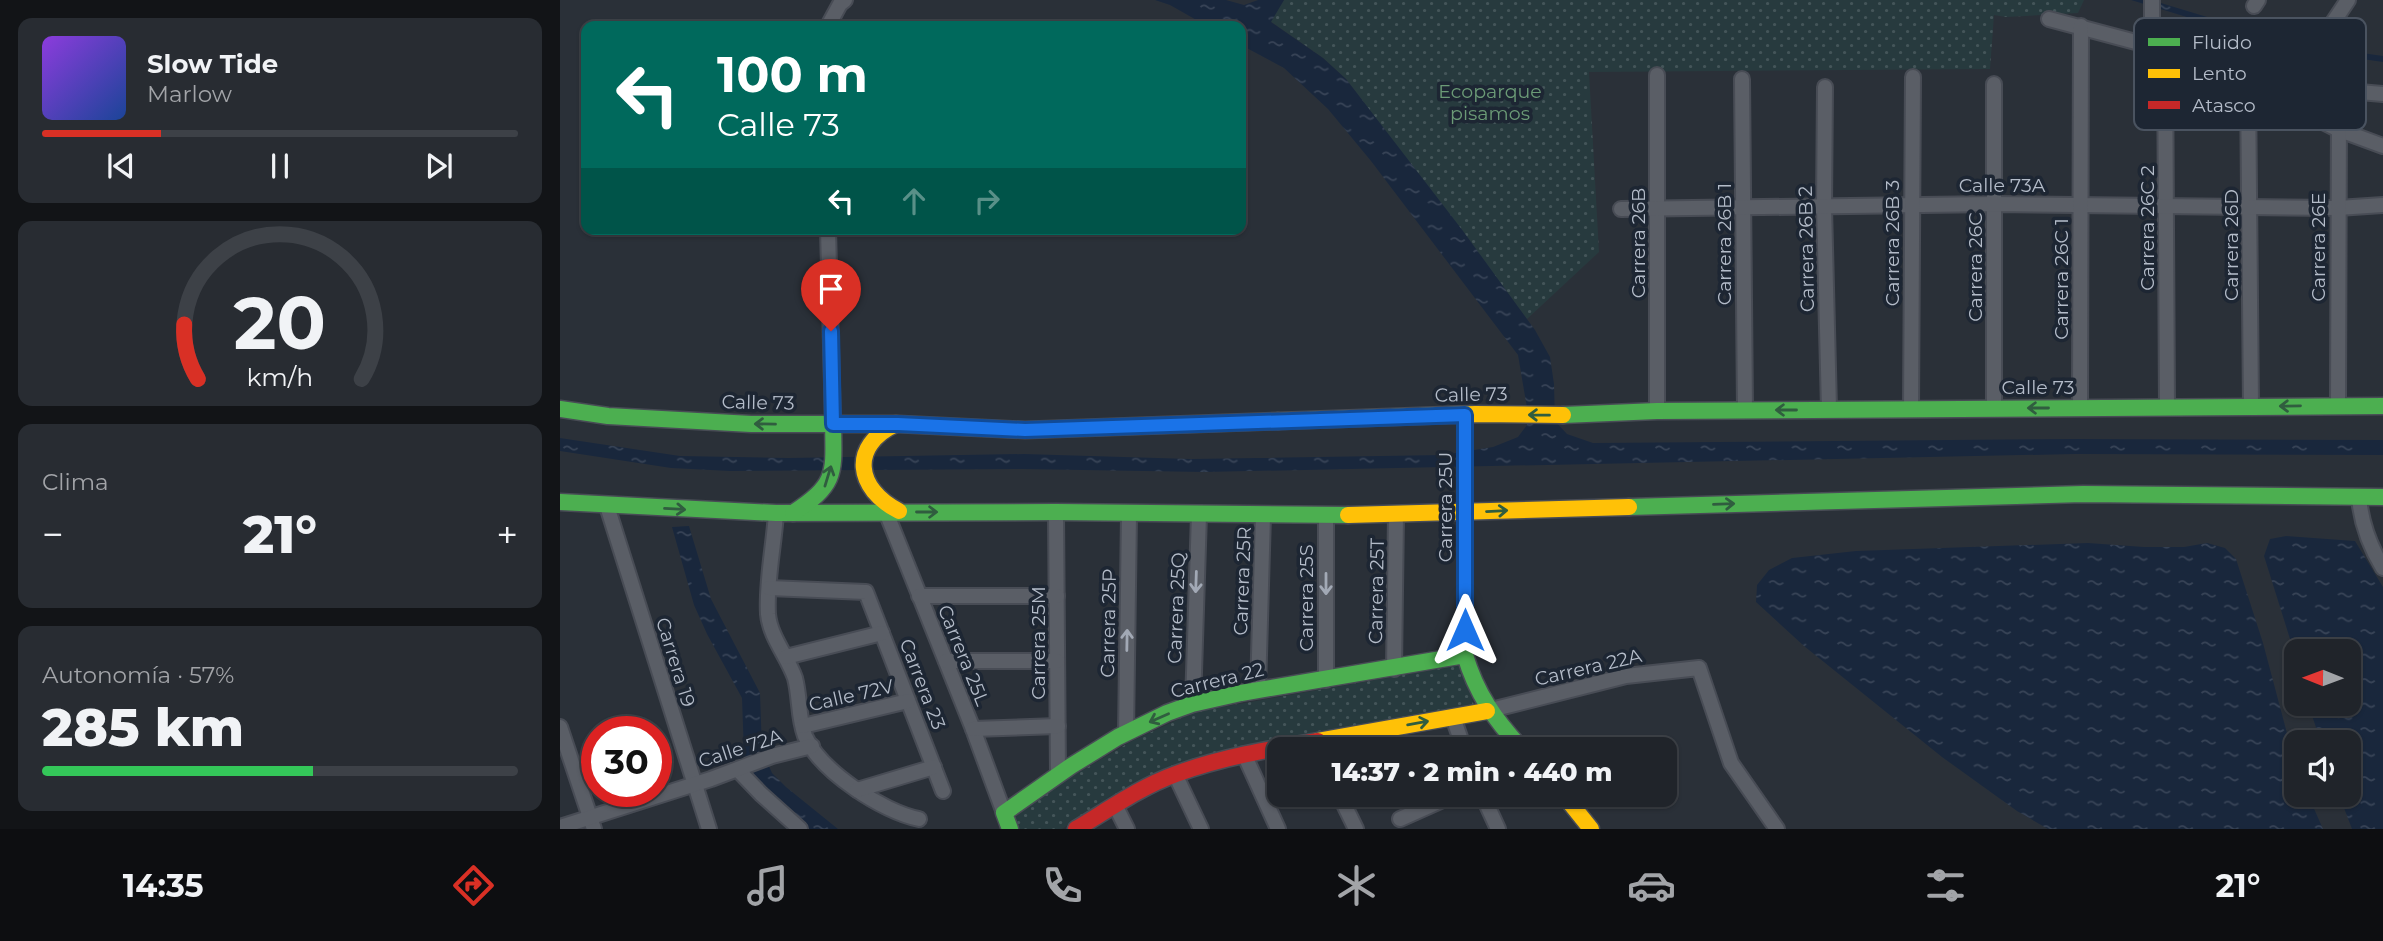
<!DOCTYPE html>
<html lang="es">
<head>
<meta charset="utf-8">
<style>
  :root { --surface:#20242a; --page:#282c32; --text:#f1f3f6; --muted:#a2a4a8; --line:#3d4147; --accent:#d93025 }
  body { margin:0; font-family:Montserrat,sans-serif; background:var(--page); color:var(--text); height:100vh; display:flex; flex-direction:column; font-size:26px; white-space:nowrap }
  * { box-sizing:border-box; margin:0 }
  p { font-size:23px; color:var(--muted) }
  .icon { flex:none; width:38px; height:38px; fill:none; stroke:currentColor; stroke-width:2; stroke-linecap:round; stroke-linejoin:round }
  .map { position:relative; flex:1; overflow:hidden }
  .side { display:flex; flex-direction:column; gap:18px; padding:18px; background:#121417; width:560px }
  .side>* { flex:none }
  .banner { position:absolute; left:21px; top:21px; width:665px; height:214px; border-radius:14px; box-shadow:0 2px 5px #0004,0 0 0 2px var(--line); background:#00695c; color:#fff; overflow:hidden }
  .needle { width:46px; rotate:271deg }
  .buttons { position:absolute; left:1724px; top:639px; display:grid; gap:14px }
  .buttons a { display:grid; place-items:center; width:77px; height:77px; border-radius:14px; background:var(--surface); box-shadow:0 2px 5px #0004,0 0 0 2px var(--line); font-size:35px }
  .speed { position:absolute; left:21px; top:716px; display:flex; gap:14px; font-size:35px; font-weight:700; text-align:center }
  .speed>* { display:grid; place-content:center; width:91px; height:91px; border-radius:50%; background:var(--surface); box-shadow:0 2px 5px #0004,0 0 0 2px var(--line); line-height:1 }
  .speed .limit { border:10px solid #d22; background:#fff; color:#111 }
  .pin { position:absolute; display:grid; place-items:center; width:60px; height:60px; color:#fff; margin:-72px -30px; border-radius:50% 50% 50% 0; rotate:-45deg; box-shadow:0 0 7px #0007 }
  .pin .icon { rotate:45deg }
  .me { position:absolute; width:77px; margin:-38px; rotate:0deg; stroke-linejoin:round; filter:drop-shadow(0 0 5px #0008) }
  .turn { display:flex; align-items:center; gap:24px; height:147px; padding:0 21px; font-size:32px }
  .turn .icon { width:91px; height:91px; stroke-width:2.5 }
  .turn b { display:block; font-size:49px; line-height:60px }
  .lanes { display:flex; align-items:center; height:66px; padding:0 21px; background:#0003; justify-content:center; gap:35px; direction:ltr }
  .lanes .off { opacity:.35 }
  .big { font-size:52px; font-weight:800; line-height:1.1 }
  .side .widget { flex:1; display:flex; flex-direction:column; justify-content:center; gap:10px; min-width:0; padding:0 24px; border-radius:14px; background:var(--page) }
  .side .dial { align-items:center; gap:0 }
  .dial svg { height:182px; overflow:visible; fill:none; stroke:var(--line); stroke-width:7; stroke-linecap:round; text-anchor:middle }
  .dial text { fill:var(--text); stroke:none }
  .song { display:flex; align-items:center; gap:21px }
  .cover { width:84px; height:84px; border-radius:10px; background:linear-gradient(135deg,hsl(270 70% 55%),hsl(220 70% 35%)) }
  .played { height:7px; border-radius:4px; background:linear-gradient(90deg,var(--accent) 25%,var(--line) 25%) }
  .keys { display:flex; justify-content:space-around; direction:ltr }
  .heat { display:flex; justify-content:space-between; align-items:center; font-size:38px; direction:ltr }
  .charge { height:10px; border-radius:5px; background:linear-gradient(90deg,#34c759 57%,var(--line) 0) }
  .trip { position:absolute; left:707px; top:737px; width:410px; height:70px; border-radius:14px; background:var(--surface); box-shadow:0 2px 5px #0004,0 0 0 2px var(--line); font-weight:800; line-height:70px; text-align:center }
  .tab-bar { display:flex; height:112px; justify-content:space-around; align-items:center; background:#0d0e11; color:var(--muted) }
  .tab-bar .icon { width:49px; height:49px }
  .tab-bar .current { color:var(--accent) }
  .tab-bar b { font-size:32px; color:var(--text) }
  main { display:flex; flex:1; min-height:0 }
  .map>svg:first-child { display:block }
</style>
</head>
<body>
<main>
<section class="side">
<div class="widget">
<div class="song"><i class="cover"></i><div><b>Slow Tide</b><p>Marlow</p></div></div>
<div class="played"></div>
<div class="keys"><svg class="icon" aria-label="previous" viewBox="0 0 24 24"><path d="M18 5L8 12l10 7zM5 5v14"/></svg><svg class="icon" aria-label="pause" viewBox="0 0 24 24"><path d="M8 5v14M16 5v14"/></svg><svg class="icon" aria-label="next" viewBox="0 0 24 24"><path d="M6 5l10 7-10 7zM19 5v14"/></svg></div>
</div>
<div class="widget dial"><svg viewBox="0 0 100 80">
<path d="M14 69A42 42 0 1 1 86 69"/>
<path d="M14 69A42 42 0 0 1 8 45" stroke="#d93025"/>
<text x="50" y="56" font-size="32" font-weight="700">20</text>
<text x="50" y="72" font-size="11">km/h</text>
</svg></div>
<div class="widget"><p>Clima</p>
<div class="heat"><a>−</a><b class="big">21°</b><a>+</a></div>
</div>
<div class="widget"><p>Autonomía · 57%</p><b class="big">285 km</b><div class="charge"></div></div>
</section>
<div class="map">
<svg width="1823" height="829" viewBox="0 0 1823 829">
  <defs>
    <pattern id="park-dots" width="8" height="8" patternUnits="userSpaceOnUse" patternTransform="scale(1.75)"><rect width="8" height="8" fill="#273a3e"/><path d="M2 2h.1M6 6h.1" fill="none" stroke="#445559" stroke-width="1.8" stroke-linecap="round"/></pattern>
    <pattern id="water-ripples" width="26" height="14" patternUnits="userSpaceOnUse" patternTransform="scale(1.75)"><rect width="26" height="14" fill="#19273c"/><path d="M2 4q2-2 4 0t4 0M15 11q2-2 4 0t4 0" fill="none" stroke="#384457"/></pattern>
  </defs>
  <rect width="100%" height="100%" fill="#2a3038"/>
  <!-- park -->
  <g fill="url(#park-dots)">
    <path d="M724 0H1524L1518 13 1446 17 1434 15 1430 69 1029 72 1039 252 967 319 786 79 763 58 710 21Z"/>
    <path d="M900 665 914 705 551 796 502 829H460L454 818 501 783 570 742 634 712Z"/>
  </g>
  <!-- water -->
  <g fill="url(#water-ripples)">
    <path d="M595 0H666L684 5 698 0H724L711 22 763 58 786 79 903 231 975 330 990 357 994 384 995 421 1007 434 1033 443 1515 439 1823 440V455L1516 454 644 472 462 469 170 471 111 468 0 451V438L120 456 228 458 464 454 631 459 883 455 933 447 958 437 967 425 968 414 958 355 811 161 768 109 724 68 681 45V26H647L610 5Z"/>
    <path d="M1571 0H1591L1733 43 1823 56V62L1731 49Z"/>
    <path d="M129 526 151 599 200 693 202 750 212 773 226 787 278 829H249L213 801 196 783 184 755 182 698 147 634 134 605 112 527Z"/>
    <path d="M1726 536 1795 541 1823 587V829H1792L1779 795 1788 794V742H1761L1748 704H1788V651H1736V658L1704 556 1710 539Z"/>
    <path d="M1528 543 1584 547H1624L1647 543 1665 548 1676 559 1703 643 1736 767V794L1748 795 1763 829H1488L1457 811 1382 757 1244 646 1196 602 1197 585 1209 570 1232 558 1296 551Z"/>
  </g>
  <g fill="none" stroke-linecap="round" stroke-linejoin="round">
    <!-- street casing -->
    <g stroke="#484c55" stroke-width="18">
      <g id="street">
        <path d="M1592 0V45"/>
        <path d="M1694 6 1698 0"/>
        <path d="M1489 19 1636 58 1777 129 1823 146"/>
        <path d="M268 26 280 4 285 0"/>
        <path d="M1768 30 1788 0"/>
        <path d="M1605 49 1607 407"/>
        <path d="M1097 75V411"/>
        <path d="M1182 79 1185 410"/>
        <path d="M1434 84V408"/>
        <path d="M1688 84 1691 406"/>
        <path d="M1265 87 1264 207 1269 409"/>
        <path d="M1061 209 1434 204 1778 208 1823 205"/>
        <path d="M268 229 273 424"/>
        <path d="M1778 405 1779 108 1788 91 1823 94"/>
        <path d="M1520 407 1521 26"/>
        <path d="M1351 409 1353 77"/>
        <path d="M905 415V655"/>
        <path d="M1799 497C1801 523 1809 545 1823 568"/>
        <path d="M47 506 149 829"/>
        <path d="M326 512 413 729 444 813"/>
        <path d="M496 512 498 775"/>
        <path d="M216 513C214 546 206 581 208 614 210 637 228 657 235 678 240 697 238 717 245 736 260 771 323 812 359 819"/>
        <path d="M209 588 306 592 383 791"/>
        <path d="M359 596H497"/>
        <path d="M226 657 322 633"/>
        <path d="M386 661H497"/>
        <path d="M834 669 836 514"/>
        <path d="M766 680V516"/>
        <path d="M698 690 703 515"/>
        <path d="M633 704 639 514"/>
        <path d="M927 711 1066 676 1139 668 1171 763 1217 829"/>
        <path d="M893 717 904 749"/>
        <path d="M243 726 348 701"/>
        <path d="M0 727 34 829"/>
        <path d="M413 729 498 726"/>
        <path d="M820 730 828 749"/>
        <path d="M566 733 569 514"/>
        <path d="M684 754 718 829"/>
        <path d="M178 770 201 794 240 829"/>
        <path d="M615 774 641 829"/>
        <path d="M297 790 374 767"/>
        <path d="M779 794 796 829"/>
        <path d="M922 794 938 829"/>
        <path d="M555 805 567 829"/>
        <path d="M840 819 896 794"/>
        <path d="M0 827 151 779 212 756 252 746"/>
      </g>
    </g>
    <!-- fast casing -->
    <g stroke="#484c55" stroke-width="19">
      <g id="fast">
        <path d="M0 409 48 416 191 424H338L465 430 718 421"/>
        <path d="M1003 415 1097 411 1823 406"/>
        <path d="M0 502 216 513 496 512 788 515"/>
        <path d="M1069 507 1523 494 1823 497"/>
        <path d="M233 513C277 484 274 474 273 424"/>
        <path d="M450 829 444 813 511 766 558 737 607 713 632 704 681 693 905 655C916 693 935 720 962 749"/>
      </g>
    </g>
    <!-- slow casing -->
    <g stroke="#484c55" stroke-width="19">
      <g id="slow">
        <path d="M718 421 915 414 1003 415"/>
        <path d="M336 424C289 446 296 489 339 511"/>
        <path d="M788 515 1069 507"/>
        <path d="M758 741 927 711"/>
        <path d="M1003 794 1031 829"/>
      </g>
    </g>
    <!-- jam casing -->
    <g stroke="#484c55" stroke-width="19">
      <path id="jam" d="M516 829C548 810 580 787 616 774 662 757 710 749 758 741"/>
    </g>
    <!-- street -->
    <use href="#street" stroke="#5a5e66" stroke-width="14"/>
    <!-- fast -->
    <use href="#fast" stroke="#4caf50" stroke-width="16"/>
    <!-- slow -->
    <use href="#slow" stroke="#ffc107" stroke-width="16"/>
    <!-- jam -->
    <use href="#jam" stroke="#c62828" stroke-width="16"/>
  </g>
  <!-- one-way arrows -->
  <defs><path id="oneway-shaft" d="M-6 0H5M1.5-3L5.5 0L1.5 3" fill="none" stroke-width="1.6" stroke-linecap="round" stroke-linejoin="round" transform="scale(1.75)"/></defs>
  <g stroke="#305d3f">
    <use href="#oneway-shaft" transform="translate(1730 406) rotate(179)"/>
    <use href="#oneway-shaft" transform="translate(1478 408) rotate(180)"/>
    <use href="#oneway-shaft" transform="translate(1226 410) rotate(180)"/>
    <use href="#oneway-shaft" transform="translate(979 415) rotate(-179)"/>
    <use href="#oneway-shaft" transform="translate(205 424) rotate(-179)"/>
    <use href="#oneway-shaft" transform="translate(268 476) rotate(-73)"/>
    <use href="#oneway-shaft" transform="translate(1164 504) rotate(-2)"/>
    <use href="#oneway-shaft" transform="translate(115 509) rotate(3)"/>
    <use href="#oneway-shaft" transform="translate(937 511) rotate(-3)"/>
    <use href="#oneway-shaft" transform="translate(367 512)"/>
    <use href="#oneway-shaft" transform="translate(599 718) rotate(156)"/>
    <use href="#oneway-shaft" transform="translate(858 723) rotate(-10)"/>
  </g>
  <g stroke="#a2a9b5">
    <use href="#oneway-shaft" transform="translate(636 582) rotate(92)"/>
    <use href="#oneway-shaft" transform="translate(766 584) rotate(90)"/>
    <use href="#oneway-shaft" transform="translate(567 640) rotate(-89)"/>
  </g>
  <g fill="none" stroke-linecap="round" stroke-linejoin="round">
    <!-- route casing -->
    <g stroke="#114b97" stroke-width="18">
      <path id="route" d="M271 331 273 424H338L465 430 905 415V630"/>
    </g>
    <!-- route -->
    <use href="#route" stroke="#1a73e8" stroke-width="12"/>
  </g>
  <g text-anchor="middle" stroke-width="7" stroke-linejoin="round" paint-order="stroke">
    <!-- park labels -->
    <g font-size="19" fill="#6b9a76" stroke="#1d2633">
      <text x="930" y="98">Ecoparque<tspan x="930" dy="22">pisamos</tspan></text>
    </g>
    <!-- street labels -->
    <g font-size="19" fill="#b4bcc9" stroke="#1d2633">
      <text x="1442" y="192">Calle 73A</text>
      <text transform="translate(1587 228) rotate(-90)" y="7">Carrera 26C 2</text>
      <text transform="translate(1078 243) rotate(-90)" y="7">Carrera 26B</text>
      <text transform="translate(1332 243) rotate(-90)" y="7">Carrera 26B 3</text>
      <text transform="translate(1164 244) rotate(-90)" y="7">Carrera 26B 1</text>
      <text transform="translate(1671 245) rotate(-90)" y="7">Carrera 26D</text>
      <text transform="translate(1758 247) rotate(-90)" y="7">Carrera 26E</text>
      <text transform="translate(1246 249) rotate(-91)" y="7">Carrera 26B 2</text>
      <text transform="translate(1415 267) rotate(-90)" y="7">Carrera 26C</text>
      <text transform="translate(1501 279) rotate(-90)" y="7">Carrera 26C 1</text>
      <text x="1478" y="394">Calle 73</text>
      <text transform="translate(911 394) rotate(-1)" y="7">Calle 73</text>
      <text transform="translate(198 402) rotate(1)" y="7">Calle 73</text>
      <text transform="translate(885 507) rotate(-90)" y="7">Carrera 25U</text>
      <text transform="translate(682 581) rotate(-88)" y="7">Carrera 25R</text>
      <text transform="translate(816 591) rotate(-89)" y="7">Carrera 25T</text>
      <text transform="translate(746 598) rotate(-90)" y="7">Carrera 25S</text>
      <text transform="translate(616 608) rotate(-88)" y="7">Carrera 25Q</text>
      <text transform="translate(548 623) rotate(-89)" y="7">Carrera 25P</text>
      <text transform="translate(478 643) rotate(-90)" y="7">Carrera 25M</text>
      <text transform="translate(404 655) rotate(68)" y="7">Carrera 25L</text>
      <text transform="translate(116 662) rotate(73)" y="7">Carrera 19</text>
      <text transform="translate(1028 667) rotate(-13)" y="7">Carrera 22A</text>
      <text transform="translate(657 680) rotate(-14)" y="7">Carrera 22</text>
      <text transform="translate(363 684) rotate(69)" y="7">Carrera 23</text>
      <text transform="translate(291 695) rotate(-13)" y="7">Calle 72V</text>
      <text transform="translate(180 748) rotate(-18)" y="7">Calle 72A</text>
    </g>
  </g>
  <!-- legend -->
  <rect x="1574" y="18" width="232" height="112" rx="10" fill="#1d2633" stroke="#4a5360" stroke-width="2"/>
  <rect x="1588" y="38" width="32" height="8" fill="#4caf50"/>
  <rect x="1588" y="69" width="32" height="9" fill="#ffc107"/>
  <rect x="1588" y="101" width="32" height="8" fill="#c62828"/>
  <g font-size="19" fill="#b4bcc9">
    <text x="1632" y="49">Fluido</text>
    <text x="1632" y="80">Lento</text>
    <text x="1632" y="112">Atasco</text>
  </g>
</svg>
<div class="buttons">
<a><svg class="needle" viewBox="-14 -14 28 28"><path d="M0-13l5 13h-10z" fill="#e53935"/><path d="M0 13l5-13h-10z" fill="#a2a4a8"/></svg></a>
<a><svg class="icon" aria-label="sound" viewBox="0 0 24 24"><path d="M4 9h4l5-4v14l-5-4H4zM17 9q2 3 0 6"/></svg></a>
</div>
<div class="speed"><div class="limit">30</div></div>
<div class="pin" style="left:271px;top:331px;background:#d93025"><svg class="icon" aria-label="arrive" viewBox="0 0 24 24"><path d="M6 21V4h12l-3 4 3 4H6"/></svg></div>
<svg class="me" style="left:905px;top:630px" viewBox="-20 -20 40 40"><path d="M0-17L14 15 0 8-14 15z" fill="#1a73e8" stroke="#fff" stroke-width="4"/></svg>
<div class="trip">14:37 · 2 min · 440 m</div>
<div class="banner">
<div class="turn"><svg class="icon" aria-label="left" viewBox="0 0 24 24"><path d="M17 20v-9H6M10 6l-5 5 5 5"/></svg><div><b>100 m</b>Calle 73</div></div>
<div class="lanes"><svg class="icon" aria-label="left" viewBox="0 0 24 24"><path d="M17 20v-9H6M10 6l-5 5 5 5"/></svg><svg class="icon off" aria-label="ahead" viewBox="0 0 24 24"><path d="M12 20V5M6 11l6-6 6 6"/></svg><svg class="icon off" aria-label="right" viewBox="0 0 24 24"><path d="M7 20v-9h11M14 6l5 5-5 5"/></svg></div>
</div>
</div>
</main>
<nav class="tab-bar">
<b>14:35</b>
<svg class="icon current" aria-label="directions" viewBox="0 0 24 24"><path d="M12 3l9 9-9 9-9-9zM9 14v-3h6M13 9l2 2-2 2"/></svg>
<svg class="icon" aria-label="music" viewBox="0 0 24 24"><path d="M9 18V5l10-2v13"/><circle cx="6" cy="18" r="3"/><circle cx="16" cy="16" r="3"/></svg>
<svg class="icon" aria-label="phone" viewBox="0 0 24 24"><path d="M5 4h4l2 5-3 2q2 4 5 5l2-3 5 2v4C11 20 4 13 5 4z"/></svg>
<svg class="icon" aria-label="climate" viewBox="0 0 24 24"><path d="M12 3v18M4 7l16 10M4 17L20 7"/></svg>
<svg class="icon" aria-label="car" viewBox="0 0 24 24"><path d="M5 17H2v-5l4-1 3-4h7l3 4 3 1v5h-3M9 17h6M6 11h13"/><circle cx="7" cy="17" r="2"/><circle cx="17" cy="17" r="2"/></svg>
<svg class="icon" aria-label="filters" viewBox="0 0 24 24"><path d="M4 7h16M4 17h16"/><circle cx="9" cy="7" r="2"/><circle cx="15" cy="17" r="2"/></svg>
<b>21°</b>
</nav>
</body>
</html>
